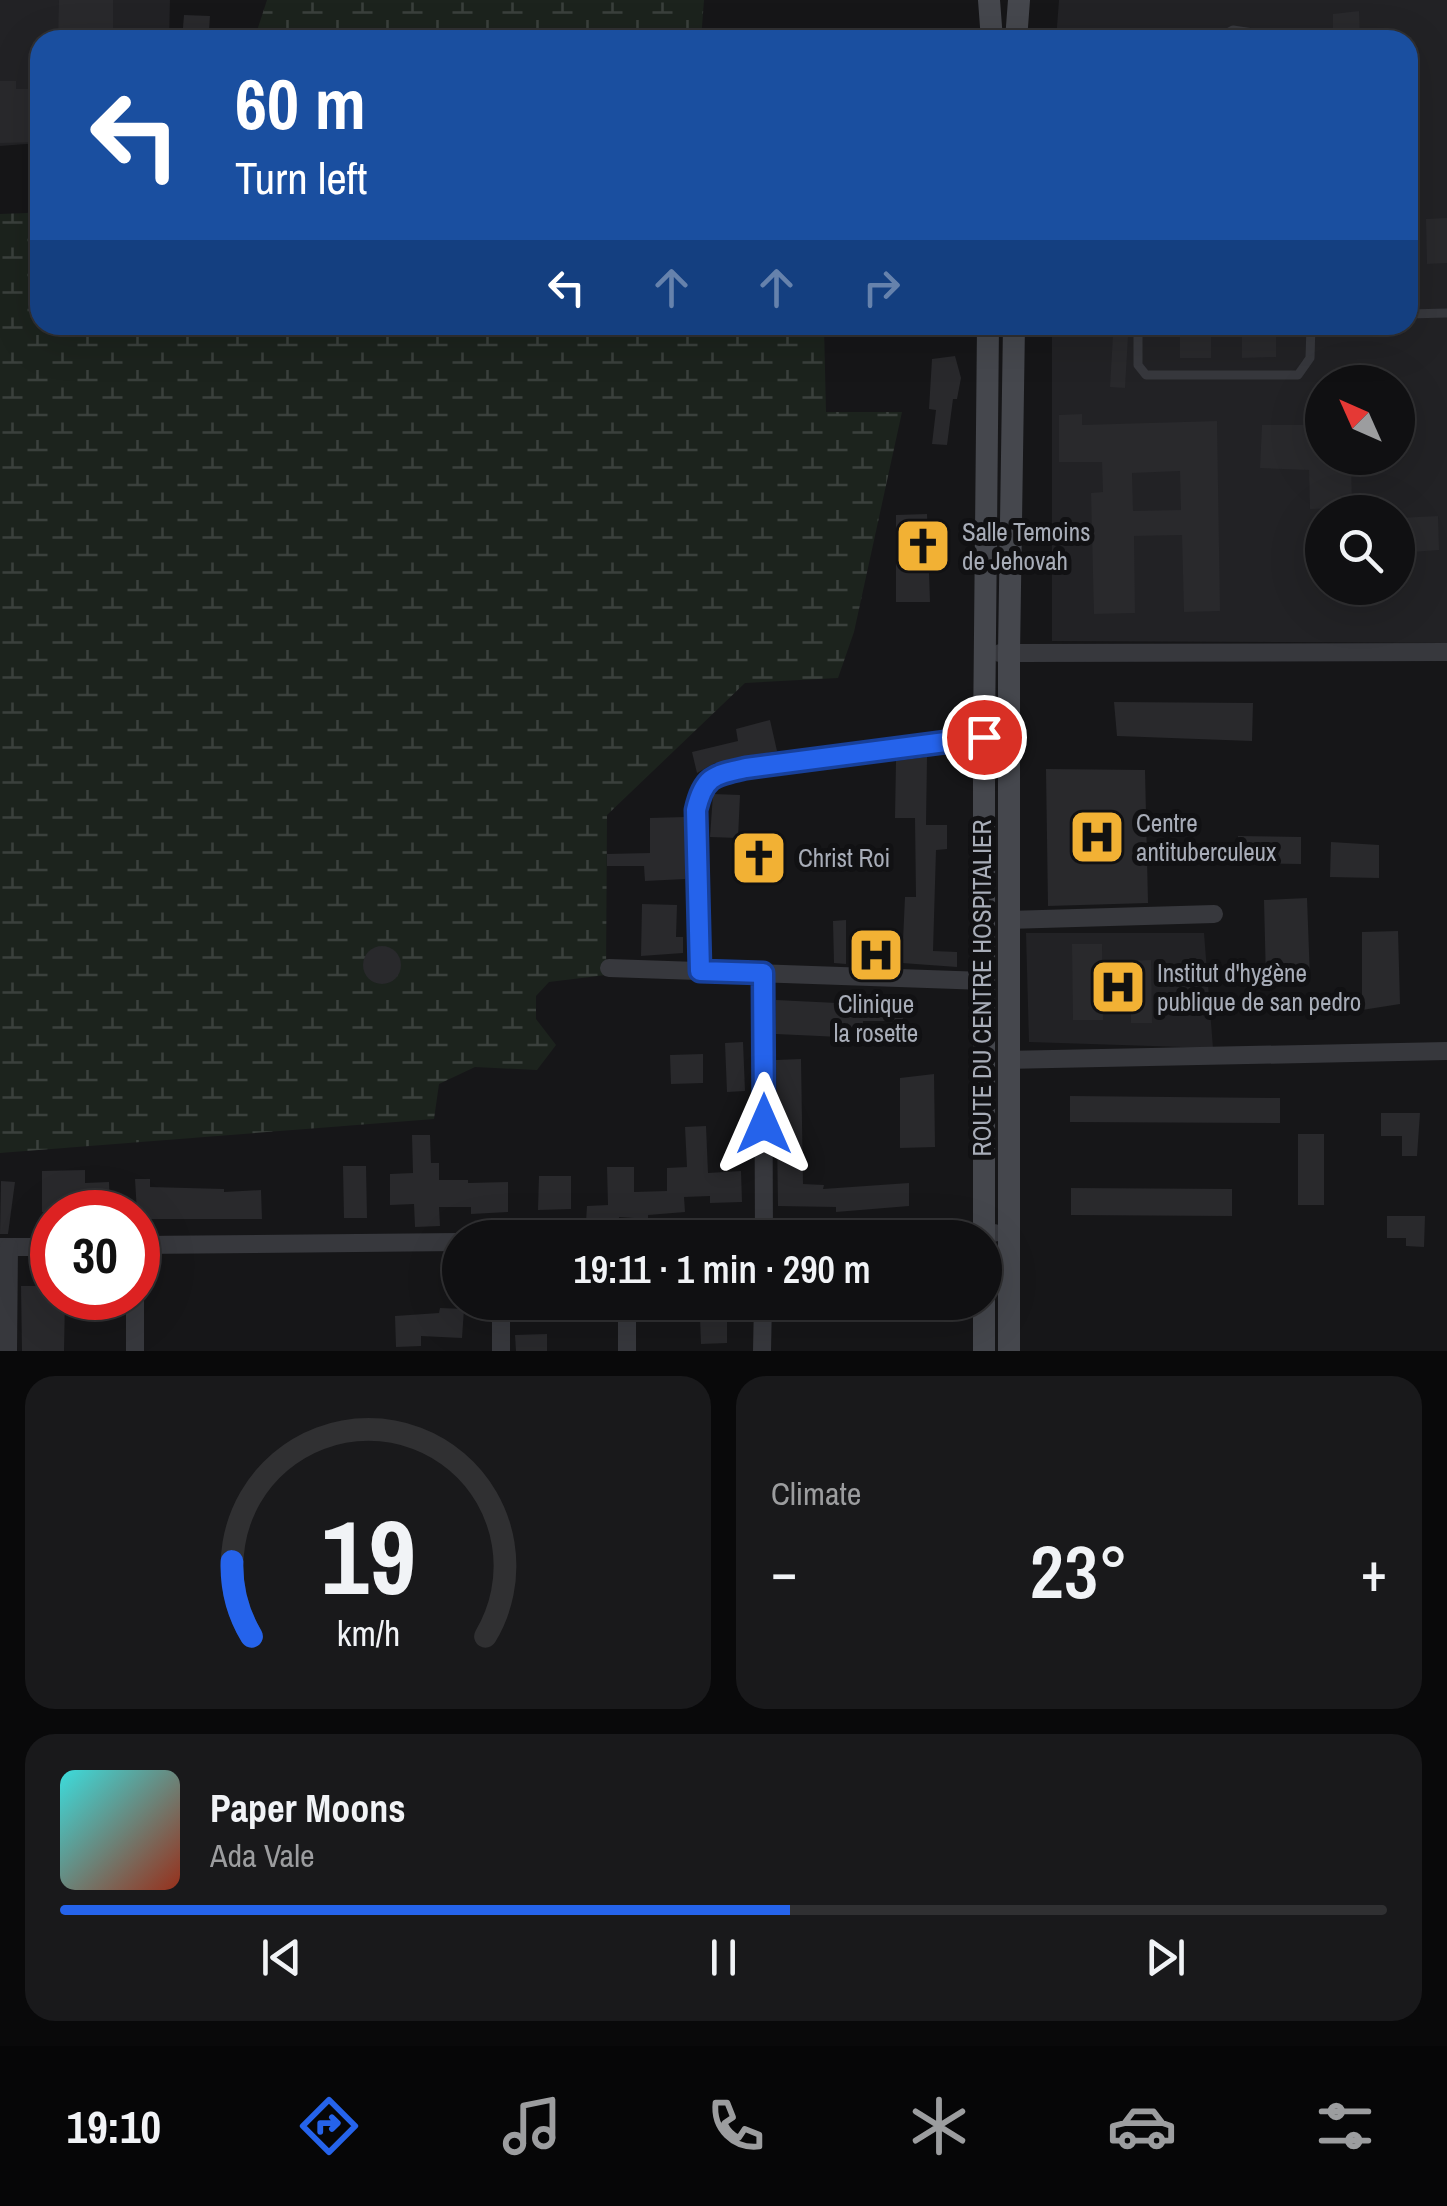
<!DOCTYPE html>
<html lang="en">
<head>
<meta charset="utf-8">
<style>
  :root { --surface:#101012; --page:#19191b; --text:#f1f3f6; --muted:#9c9d9f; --line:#303032; --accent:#2563eb }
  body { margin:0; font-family:"Archivo Narrow",sans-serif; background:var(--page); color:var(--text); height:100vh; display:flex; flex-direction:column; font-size:38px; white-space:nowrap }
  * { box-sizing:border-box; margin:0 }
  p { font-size:32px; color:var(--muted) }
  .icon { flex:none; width:55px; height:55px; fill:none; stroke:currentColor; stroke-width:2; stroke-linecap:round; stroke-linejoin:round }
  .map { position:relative; height:1351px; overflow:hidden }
  .details { display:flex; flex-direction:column; gap:25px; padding:25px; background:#09090a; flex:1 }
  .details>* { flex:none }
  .top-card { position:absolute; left:30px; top:30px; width:1388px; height:305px; border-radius:30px; box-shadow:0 10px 40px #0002,0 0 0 2px var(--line); background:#1a4fa0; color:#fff; overflow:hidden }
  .needle { width:65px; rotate:315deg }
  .tools { position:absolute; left:1305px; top:365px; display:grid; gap:20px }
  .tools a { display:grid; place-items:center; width:110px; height:110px; border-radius:50%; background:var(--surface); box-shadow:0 10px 40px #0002,0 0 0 2px var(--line); font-size:50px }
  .speed { position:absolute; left:30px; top:1190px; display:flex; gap:20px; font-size:50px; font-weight:700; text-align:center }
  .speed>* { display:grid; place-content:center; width:130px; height:130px; border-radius:50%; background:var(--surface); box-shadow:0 10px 40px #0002,0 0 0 2px var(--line); line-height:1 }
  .speed .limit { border:15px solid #d22; background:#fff; color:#111 }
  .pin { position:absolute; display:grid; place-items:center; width:85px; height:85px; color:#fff; margin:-42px; border:5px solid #fff; border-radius:50%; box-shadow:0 2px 10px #0007 }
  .me { position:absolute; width:110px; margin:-55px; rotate:0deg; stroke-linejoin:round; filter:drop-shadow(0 0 8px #0008) }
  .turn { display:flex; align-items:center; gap:35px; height:210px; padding:0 40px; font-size:45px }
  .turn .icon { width:130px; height:130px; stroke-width:2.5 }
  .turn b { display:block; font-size:70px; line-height:85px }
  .lanes { display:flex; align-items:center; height:95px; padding:0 40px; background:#0003; justify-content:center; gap:50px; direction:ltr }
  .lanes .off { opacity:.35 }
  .big { font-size:75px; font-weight:600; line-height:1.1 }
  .details .widget { flex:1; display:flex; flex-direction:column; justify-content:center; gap:15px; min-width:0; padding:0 35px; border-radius:30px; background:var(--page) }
  .details .dial { align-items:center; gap:0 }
  .dial svg { height:260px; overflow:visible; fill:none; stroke:var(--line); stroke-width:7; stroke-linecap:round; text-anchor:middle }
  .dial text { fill:var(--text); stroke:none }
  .song { display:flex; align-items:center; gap:30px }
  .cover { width:120px; height:120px; border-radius:15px; background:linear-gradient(135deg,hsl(180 70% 55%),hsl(10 70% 35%)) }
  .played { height:10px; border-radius:5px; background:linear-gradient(90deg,var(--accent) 55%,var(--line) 55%) }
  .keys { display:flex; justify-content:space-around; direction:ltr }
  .heat { display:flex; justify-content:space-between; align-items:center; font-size:55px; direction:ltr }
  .details .tiles { flex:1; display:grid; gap:25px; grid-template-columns:1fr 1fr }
  .widget:last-child { grid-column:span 2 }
  .trip { position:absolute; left:442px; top:1220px; width:560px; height:100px; border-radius:50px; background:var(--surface); box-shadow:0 10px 40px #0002,0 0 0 2px var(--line); font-weight:600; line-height:100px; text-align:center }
  .tabs { display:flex; height:160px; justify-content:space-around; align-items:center; background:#060607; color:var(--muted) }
  .tabs .icon { width:70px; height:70px }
  .tabs .current { color:var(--accent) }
  .tabs b { font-size:45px; color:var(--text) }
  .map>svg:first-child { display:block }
</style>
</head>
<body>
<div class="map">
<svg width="1447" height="1351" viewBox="0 0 1447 1351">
  <defs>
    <pattern id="wetland-marsh" width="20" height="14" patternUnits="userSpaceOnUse" patternTransform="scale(2.5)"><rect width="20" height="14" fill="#1c231d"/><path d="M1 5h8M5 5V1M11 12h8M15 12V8" fill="none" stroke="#3a403c"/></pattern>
  </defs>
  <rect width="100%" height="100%" fill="#161618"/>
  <!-- built -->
  <g fill="#222225" fill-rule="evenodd">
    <path d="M0 0H170L169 40H40V143L0 146Z"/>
    <path d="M1059 0H1447V643L1052 641V325H1408V40H1056ZM1322 382H1398V458H1322ZM1322 512H1398V588H1322Z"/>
    <path d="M1026 933H1204L1213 1048 1029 1042Z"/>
  </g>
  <!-- wetland -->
  <g fill="url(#wetland-marsh)">
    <path d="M267 0H704L701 40H254Z"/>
    <path d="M40 209V325H816L824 326 826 412H902L854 632 838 678 745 683 607 815 606 975 549 982 536 996V1019L556 1045 537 1070 475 1067 439 1084 434 1119 0 1153V214L27 213Z"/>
  </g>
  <!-- building -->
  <g fill="#29292c" fill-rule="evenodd">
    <path d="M59 0H113V40H58Z"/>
    <path d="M1359 11 1360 38 1333 39V14Z"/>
    <path d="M184 15 210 16 209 30 205 29 204 40H182Z"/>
    <path d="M0 81H16V89H40V142L0 143Z"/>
    <path d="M1447 218V263L1427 264 1426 219Z"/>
    <rect x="1180" y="325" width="31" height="33"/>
    <path d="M1242 325H1276V357L1242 358Z"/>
    <path d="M1113 335 1128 336 1125 388 1110 387Z"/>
    <path d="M955 356 961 378 957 399H953L947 445 932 444 936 410 929 409 932 359Z"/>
    <path d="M1082 414V425L1217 421 1220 611 1184 612 1182 535 1134 536 1135 613 1094 614 1091 493 1103 492 1102 462H1059V415ZM1180 471 1181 510 1133 511 1132 473Z"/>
    <path d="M1262 425H1322V458H1351L1352 508 1310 509 1309 470 1260 468Z"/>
    <path d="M927 514 930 602H896V515Z"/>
    <path d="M1438 516 1439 550 1398 553V518Z"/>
    <path d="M1114 702 1253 703 1252 741 1117 736Z"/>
    <path d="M770 720 777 751 715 763 697 773 692 752 738 741 736 729Z"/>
    <path d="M927 757 926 825H947V849L936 850 933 951 957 952V967L902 963 905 897H916L915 818H895L896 761Z"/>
    <path d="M1046 769 1145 770 1148 903 1048 906Z"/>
    <path d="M713 794 740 795 738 838 710 837Z"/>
    <path d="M685 817V879L645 881 644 866H607V854L650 853V818Z"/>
    <path d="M1238 836 1301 837V864L1238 863Z"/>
    <path d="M1331 842 1379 845V878L1330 877Z"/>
    <path d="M1307 898 1310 979 1266 980 1264 900Z"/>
    <path d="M642 904 677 905 676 937H683V953L641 956Z"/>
    <path d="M846 920V964L834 963 833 921Z"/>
    <path d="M1398 931 1400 1004 1362 1010V932Z"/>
    <path d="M1072 944H1102L1103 1020H1073Z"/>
    <circle cx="382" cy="965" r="19"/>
    <path d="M1151 960 1152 1023H1131L1130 961Z"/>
    <path d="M902 995 903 1021H863L862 1038 776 1034V1000L878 1005V996Z"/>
    <path d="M743 1042 745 1091 727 1092 725 1043Z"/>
    <path d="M703 1054V1083L671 1084 670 1055Z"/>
    <path d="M801 1059 803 1184 824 1185 823 1189 909 1183V1206L836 1212V1207L778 1206 776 1060Z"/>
    <path d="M934 1074 935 1147 900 1148V1078Z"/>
    <path d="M1070 1096 1280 1098V1123L1070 1122Z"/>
    <path d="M1381 1113H1420L1417 1156H1402V1136H1381Z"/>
    <path d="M706 1126 708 1173 741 1171 742 1202 710 1203V1196L684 1197 685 1212 648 1215V1219L619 1217V1221L586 1222 587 1206 608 1205 607 1167H634V1192L667 1191V1168L687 1167 685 1127Z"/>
    <rect x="1298" y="1134" width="26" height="71"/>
    <path d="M412 1135H430L431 1163H439V1180H468V1183L508 1182V1212L471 1214V1207H439L440 1226 415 1227 414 1204 390 1205V1174L413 1173Z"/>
    <path d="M343 1166H366L367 1218H344Z"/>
    <path d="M85 1170V1183L109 1182 110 1212H42V1171Z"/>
    <path d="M539 1176H571V1209L538 1210Z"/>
    <path d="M135 1179H150V1187L224 1189V1192L261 1190 262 1219H149V1229H138Z"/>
    <path d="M1 1181 15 1182 8 1234H0Z"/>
    <path d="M1071 1188 1232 1189V1216L1071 1215Z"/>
    <path d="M1387 1216H1425L1424 1247 1406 1246V1238H1387Z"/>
    <path d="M21 1286H52V1298H65L64 1351H22Z"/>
    <path d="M440 1308 464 1309 462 1338 421 1336V1346L396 1347 395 1316 439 1313Z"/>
    <path d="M727 1316V1343L701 1344 700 1317Z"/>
    <path d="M547 1334V1351H516L515 1335Z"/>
  </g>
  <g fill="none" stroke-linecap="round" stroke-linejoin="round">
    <!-- lane -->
    <g stroke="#37383d" stroke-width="9">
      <path d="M1215 40 1233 30 1300 40"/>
      <path d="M1408 314 1447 313"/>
      <path d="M1138 325V365L1146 375H1298L1310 358 1311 325"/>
    </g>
    <!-- street -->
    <g stroke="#37383d" stroke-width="18">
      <path d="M1000 653 1447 652"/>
      <path d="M1009 920 1214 914"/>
      <path d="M609 968 985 981"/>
      <path d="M699 971 697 810 702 786 718 775 746 768 984 737"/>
      <path d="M763 973 764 1238"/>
      <path d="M1009 1060 1447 1051"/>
      <path d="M826 1238 994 1233"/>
      <path d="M138 1245 460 1242"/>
      <path d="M0 1247H52"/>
      <path d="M501 1302V1351"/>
      <path d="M8 1351 9 1247"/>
      <path d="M135 1351V1298"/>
      <path d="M627 1351V1302"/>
      <path d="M762 1351 763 1302"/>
    </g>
    <!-- secondary -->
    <g stroke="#45474d" stroke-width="22">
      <path d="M989 0 992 40"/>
      <path d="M1016 40 1019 0"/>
      <path d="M984 1238V737L988 325"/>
      <path d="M984 1351V1302"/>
      <path d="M1009 1351V653L1014 325"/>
    </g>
  </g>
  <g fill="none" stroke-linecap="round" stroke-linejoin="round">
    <!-- route casing -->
    <g stroke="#184099" stroke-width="25">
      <path id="route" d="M764 1124 763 973 700 971 696 810C704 776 714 775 746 768L984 737"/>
    </g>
    <!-- route -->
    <use href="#route" stroke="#2563eb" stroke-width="18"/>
  </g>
  <!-- icons -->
  <defs>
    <g id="church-square" transform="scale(2.875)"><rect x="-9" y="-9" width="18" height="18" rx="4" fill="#f2b134" stroke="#111113"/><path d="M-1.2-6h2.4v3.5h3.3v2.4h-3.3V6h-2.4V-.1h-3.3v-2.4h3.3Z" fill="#111"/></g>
    <g id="hospital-square" transform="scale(2.875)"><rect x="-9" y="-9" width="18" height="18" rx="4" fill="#f2b134" stroke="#111113"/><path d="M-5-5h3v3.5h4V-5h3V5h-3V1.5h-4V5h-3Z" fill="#111"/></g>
  </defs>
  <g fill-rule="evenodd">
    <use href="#church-square" x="923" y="546"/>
    <use href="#hospital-square" x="1097" y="837"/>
    <use href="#church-square" x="759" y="858"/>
    <use href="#hospital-square" x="876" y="955"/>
    <use href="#hospital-square" x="1118" y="987"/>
  </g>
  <g text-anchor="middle" stroke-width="10" stroke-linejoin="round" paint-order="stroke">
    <!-- poi labels -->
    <g font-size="25" fill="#a8adb8" stroke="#111113" text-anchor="start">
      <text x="962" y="541">Salle Temoins<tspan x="962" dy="29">de Jehovah</tspan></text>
      <text x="1136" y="832">Centre<tspan x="1136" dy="29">antituberculeux</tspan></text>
      <text x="798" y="867">Christ Roi</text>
      <text x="1157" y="982">Institut d'hygène<tspan x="1157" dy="29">publique de san pedro</tspan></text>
      <text x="876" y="1013" text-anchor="middle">Clinique<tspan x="876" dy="29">la rosette</tspan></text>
    </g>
    <!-- street labels -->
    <g font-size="25" fill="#a8adb8" stroke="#111113">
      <text transform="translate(982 988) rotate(-90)" y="9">ROUTE DU CENTRE HOSPITALIER</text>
    </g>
  </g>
</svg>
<div class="tools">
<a><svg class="needle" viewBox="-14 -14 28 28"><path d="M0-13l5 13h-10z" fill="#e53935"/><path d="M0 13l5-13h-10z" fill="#9c9d9f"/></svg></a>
<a><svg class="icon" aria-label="search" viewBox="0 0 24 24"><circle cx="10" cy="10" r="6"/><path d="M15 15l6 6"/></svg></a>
</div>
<div class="speed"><div class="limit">30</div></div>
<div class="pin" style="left:984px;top:737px;background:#d93025"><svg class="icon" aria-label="arrive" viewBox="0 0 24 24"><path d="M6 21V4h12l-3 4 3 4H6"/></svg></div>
<svg class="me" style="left:764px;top:1124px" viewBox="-20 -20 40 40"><path d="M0-17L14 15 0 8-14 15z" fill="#2563eb" stroke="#fff" stroke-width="4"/></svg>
<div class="trip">19:11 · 1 min · 290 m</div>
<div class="top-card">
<div class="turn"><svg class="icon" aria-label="left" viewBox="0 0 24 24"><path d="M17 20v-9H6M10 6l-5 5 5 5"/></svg><div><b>60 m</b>Turn left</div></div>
<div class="lanes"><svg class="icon" aria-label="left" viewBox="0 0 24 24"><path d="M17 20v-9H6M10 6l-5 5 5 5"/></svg><svg class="icon off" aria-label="ahead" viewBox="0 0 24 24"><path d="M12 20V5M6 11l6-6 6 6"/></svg><svg class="icon off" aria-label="ahead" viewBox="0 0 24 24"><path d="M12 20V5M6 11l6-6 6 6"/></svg><svg class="icon off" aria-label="right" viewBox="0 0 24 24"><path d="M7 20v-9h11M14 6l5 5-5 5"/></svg></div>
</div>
</div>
<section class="details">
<div class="tiles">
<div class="widget dial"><svg viewBox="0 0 100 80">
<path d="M14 69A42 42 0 1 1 86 69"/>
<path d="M14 69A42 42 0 0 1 8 46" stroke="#2563eb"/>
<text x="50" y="56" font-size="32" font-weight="700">19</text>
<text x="50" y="72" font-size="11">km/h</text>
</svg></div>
<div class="widget"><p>Climate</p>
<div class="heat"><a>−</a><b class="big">23°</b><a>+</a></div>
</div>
<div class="widget">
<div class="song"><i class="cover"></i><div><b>Paper Moons</b><p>Ada Vale</p></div></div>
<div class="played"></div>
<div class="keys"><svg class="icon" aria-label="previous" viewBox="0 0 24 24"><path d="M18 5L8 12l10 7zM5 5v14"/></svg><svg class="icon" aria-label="pause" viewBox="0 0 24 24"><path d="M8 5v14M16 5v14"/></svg><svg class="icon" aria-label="next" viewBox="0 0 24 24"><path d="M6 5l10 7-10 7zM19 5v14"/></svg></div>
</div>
</div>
</section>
<nav class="tabs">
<b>19:10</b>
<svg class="icon current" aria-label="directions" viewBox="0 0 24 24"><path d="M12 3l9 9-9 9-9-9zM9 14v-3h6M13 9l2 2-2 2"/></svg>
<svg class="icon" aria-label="music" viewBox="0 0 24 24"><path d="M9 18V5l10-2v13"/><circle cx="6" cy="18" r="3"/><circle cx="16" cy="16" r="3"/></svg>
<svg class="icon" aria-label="phone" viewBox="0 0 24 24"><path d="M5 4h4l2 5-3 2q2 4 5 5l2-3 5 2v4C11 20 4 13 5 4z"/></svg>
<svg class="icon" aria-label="climate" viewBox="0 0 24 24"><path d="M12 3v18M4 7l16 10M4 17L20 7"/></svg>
<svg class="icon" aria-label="car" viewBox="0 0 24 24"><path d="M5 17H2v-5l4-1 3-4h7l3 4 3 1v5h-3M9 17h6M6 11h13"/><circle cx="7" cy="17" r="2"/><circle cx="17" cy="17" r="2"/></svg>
<svg class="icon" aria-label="filters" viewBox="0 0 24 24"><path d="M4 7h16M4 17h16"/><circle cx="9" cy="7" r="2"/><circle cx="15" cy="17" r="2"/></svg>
</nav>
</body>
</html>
